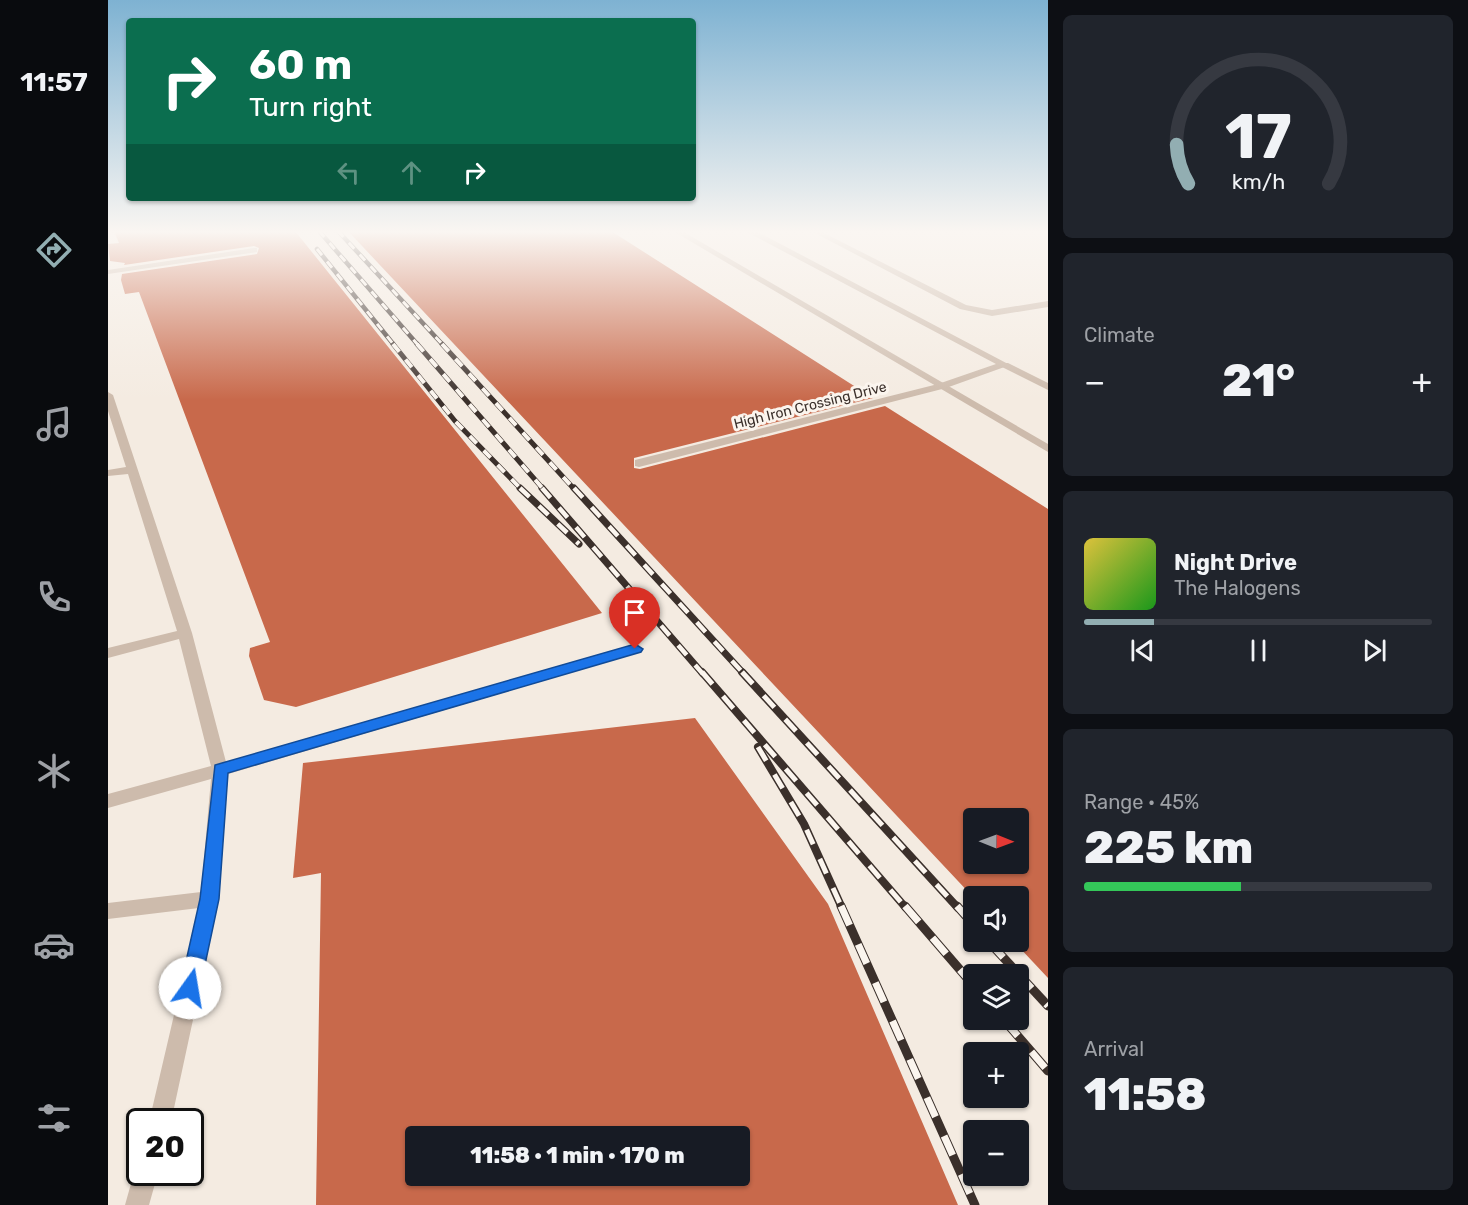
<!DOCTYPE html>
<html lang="en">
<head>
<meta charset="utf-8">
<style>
  :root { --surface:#171b24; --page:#20242c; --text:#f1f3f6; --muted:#9ea1a6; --line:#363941; --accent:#92aeb2 }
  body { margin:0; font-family:Rubik,sans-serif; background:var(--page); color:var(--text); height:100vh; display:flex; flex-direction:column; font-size:22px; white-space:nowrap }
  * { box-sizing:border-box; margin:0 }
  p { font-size:20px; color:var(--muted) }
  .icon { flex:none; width:33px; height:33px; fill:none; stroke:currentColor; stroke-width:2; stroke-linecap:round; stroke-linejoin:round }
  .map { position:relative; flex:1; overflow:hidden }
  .panel { display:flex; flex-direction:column; gap:15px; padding:15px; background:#0d0f14; width:420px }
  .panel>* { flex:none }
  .banner { position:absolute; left:18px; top:18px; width:570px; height:183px; border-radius:6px; box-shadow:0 2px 4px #0004; background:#0b6e4f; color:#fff; overflow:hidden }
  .needle { width:39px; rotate:91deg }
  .tools { position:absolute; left:855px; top:808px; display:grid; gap:12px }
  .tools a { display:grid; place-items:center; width:66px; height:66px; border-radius:6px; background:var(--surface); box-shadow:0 2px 4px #0004; font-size:30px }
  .speed { position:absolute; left:18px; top:1108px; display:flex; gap:12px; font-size:30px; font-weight:700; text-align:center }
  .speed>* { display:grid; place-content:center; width:78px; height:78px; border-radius:50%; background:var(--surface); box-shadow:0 2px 4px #0004; line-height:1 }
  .speed .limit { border:3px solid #111; border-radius:9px; background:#fff; color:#111 }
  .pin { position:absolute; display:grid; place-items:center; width:51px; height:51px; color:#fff; margin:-62px -26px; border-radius:50% 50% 50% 0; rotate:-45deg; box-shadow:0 0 6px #0007 }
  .pin .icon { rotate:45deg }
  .me { position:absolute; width:66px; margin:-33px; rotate:13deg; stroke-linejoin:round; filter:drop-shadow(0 0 4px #0008) }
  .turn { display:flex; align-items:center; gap:21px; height:126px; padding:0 24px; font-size:27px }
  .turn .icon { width:78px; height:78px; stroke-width:2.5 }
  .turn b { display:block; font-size:42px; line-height:51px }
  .lanes { display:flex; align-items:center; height:57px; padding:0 24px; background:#0003; justify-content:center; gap:30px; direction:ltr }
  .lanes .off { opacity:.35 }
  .big { font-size:45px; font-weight:800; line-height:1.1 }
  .panel .tile { flex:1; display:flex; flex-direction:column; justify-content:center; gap:9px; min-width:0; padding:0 21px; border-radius:9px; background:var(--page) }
  .panel .dial { align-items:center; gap:0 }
  .dial svg { height:156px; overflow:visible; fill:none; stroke:var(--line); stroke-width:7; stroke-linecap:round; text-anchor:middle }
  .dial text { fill:var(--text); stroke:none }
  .song { display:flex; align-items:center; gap:18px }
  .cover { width:72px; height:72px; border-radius:9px; background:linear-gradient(135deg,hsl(50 70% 55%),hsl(120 70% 35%)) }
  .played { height:6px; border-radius:3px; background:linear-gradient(90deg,var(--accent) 20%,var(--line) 20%) }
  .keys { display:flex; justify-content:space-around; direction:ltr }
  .heat { display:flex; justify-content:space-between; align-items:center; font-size:33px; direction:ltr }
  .charge { height:9px; border-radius:4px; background:linear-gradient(90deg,#34c759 45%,var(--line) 0) }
  .trip { position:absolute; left:297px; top:1126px; width:345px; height:60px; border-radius:6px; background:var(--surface); box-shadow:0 2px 4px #0004; font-weight:800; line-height:60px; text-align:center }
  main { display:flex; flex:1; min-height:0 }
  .tab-bar { display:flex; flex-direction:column; width:108px; justify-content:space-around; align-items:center; background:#090b0e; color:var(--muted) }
  .tab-bar .icon { width:42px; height:42px }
  .tab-bar .on { color:var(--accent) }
  .tab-bar b { font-size:27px; color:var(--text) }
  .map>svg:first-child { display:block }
</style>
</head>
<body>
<main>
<nav class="tab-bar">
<b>11:57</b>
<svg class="icon on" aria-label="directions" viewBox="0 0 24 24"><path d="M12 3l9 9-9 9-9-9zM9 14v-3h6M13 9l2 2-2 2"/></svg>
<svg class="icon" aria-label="music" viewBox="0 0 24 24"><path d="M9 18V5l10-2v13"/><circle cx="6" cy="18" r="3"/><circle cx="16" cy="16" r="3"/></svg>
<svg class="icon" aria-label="phone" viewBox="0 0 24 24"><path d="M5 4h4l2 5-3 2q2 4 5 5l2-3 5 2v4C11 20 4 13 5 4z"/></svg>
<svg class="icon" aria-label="climate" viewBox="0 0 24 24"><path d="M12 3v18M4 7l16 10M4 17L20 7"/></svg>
<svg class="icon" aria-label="car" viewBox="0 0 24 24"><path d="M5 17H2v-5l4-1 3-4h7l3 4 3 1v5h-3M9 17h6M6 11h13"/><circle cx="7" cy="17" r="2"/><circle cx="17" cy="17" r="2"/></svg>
<svg class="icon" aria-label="filters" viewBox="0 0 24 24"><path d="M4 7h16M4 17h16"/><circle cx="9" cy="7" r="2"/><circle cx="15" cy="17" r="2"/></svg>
</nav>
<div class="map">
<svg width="940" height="1205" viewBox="0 0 940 1205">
  <rect width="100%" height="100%" fill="#f4ebe1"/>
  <!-- building -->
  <g fill="#c8694b" fill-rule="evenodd">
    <path d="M6 231H187L494 613 188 707 156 700 141 656 142 648 162 642 31 292 17 294 13 280 14 274 149 254 151 248 146 246 16 265 17 263 2 261 0 244 11 243Z"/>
    <path d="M240 231H503L765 398 526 458V468L532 469 777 406 940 509V978L910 946V897H865ZM866 819H910V864H866Z"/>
    <path d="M587 718 720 904 850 1205H208L213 873 185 878 195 763ZM308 1137H632V1176H308Z"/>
  </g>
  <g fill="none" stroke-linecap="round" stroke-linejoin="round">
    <!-- lane -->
    <g fill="#cdbbac" fill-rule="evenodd">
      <path d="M565 231H574L940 444V452Z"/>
      <path d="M703 231H712L858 305 884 310 940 301V307L884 316 852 309Z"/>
      <path d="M146 248H149V252L0 274V270Z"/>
      <path d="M894 363H900L940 383V390L894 367Z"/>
      <path d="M0 392 5 395 84 633 118 762 522 646 527 644 534 649 532 652 120 774 111 899 63 1122H41L91 908 0 919V903L93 892 103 779 0 808V794L103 766 71 639 0 658V648L69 631 20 474 0 476V470L18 467 0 411Z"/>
      <path d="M32 1164V1173H50L41 1205H17L26 1173Z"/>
    </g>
    <!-- street -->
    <path fill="#cdbbac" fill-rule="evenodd" d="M637 231H648L902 365 838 388 531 467 527 466V460L830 384 888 364Z"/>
    <!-- rail-far4 casing -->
    <g stroke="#3b302b" stroke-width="4.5">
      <g id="rail-far4">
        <path d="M211 231 310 345"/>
        <path d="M230 231 335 345"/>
        <path d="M209 249 286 345"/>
      </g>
    </g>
    <!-- rail-far3 casing -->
    <g stroke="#3b302b" stroke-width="5">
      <g id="rail-far3">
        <path d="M285 344 347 421 414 490"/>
        <path d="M309 344 436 490"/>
        <path d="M334 344 467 490"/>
      </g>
    </g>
    <!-- rail-far2 casing -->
    <g stroke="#3b302b" stroke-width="7">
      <g id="rail-far2">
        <path d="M412 488 471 544"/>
        <path d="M434 488 595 674"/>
        <path d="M466 488 636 674"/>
      </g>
    </g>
    <!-- rail-far1 casing -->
    <g stroke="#3b302b" stroke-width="8">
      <g id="rail-far1">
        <path d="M594 672 798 908"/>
        <path d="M634 672 850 908"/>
        <path d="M650 747 696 824 734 908"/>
      </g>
    </g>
    <!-- rail casing -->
    <g stroke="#3b302b" stroke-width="9">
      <g id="rail">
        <path d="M733 906 867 1205"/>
        <path d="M797 906 866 986"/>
        <path d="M849 906 866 925"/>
        <path d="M881 942 940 1006"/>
        <path d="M896 1020 940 1071"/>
      </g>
    </g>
    <!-- rail-far4 -->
    <use href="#rail-far4" stroke="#fbf5ee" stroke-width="3" stroke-dasharray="8" stroke-linecap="butt"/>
    <!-- rail-far3 -->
    <use href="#rail-far3" stroke="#fbf5ee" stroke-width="4" stroke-dasharray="10" stroke-linecap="butt"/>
    <!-- rail-far2 -->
    <use href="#rail-far2" stroke="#fbf5ee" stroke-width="4.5" stroke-dasharray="13" stroke-linecap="butt"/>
    <!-- rail-far1 -->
    <use href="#rail-far1" stroke="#fbf5ee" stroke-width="5" stroke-dasharray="16" stroke-linecap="butt"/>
    <!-- rail -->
    <use href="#rail" stroke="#fbf5ee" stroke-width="7" stroke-dasharray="21" stroke-linecap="butt"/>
  </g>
  <!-- sky -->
  <linearGradient id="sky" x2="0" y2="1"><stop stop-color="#7eb2d2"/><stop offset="0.58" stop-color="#faf6f2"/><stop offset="1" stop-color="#faf6f2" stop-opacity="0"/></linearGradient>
  <rect width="940" height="400" fill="url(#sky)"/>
  <!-- route -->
  <path fill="#1a73e8" stroke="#114b97" stroke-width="1.5" d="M527 644 535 649 533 652 120 773 111 899 92 988 89 995 82 998 75 995 72 988 92 899 107 765Z"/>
  <g text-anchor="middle" stroke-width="6" stroke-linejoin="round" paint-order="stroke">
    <!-- far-street labels -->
    <g font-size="14" fill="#3b302b" stroke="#fbf5ee">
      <text transform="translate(702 405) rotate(-14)" y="5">High Iron Crossing Drive</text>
    </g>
  </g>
</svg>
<div class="tools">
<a><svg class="needle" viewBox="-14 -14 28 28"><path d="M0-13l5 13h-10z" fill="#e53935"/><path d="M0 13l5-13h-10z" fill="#9ea1a6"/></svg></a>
<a><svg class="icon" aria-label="sound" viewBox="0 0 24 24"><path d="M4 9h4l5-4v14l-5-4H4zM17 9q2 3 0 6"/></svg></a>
<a><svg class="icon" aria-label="layers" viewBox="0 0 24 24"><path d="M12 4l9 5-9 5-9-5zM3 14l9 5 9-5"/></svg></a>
<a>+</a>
<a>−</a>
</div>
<div class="speed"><div class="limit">20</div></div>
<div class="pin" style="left:527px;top:649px;background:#d93025"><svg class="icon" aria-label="arrive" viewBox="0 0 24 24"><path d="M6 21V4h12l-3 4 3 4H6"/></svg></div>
<svg class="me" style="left:82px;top:988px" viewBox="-20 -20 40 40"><circle r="19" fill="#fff"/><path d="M0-13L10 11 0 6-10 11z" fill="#1a73e8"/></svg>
<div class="trip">11:58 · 1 min · 170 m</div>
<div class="banner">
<div class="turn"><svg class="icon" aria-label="right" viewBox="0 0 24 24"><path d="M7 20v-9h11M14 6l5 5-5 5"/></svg><div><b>60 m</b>Turn right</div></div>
<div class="lanes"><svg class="icon off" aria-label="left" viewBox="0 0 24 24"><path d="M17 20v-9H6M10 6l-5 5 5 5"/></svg><svg class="icon off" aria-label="ahead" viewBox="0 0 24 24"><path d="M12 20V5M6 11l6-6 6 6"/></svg><svg class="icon" aria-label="right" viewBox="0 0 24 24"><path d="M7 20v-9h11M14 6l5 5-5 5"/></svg></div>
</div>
</div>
<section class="panel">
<div class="tile dial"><svg viewBox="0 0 100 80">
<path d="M14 69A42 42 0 1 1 86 69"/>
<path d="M14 69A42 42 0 0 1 8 49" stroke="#92aeb2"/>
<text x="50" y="56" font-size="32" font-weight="700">17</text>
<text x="50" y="72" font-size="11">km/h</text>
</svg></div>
<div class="tile"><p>Climate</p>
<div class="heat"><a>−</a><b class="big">21°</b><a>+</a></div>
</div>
<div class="tile">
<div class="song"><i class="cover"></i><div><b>Night Drive</b><p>The Halogens</p></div></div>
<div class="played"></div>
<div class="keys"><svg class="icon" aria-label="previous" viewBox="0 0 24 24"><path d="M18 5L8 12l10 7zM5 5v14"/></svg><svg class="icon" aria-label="pause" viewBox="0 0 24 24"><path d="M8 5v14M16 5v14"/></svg><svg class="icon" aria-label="next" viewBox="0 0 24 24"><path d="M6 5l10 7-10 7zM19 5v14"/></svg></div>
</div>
<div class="tile"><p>Range · 45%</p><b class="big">225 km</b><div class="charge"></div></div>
<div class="tile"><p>Arrival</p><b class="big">11:58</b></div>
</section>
</main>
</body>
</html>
